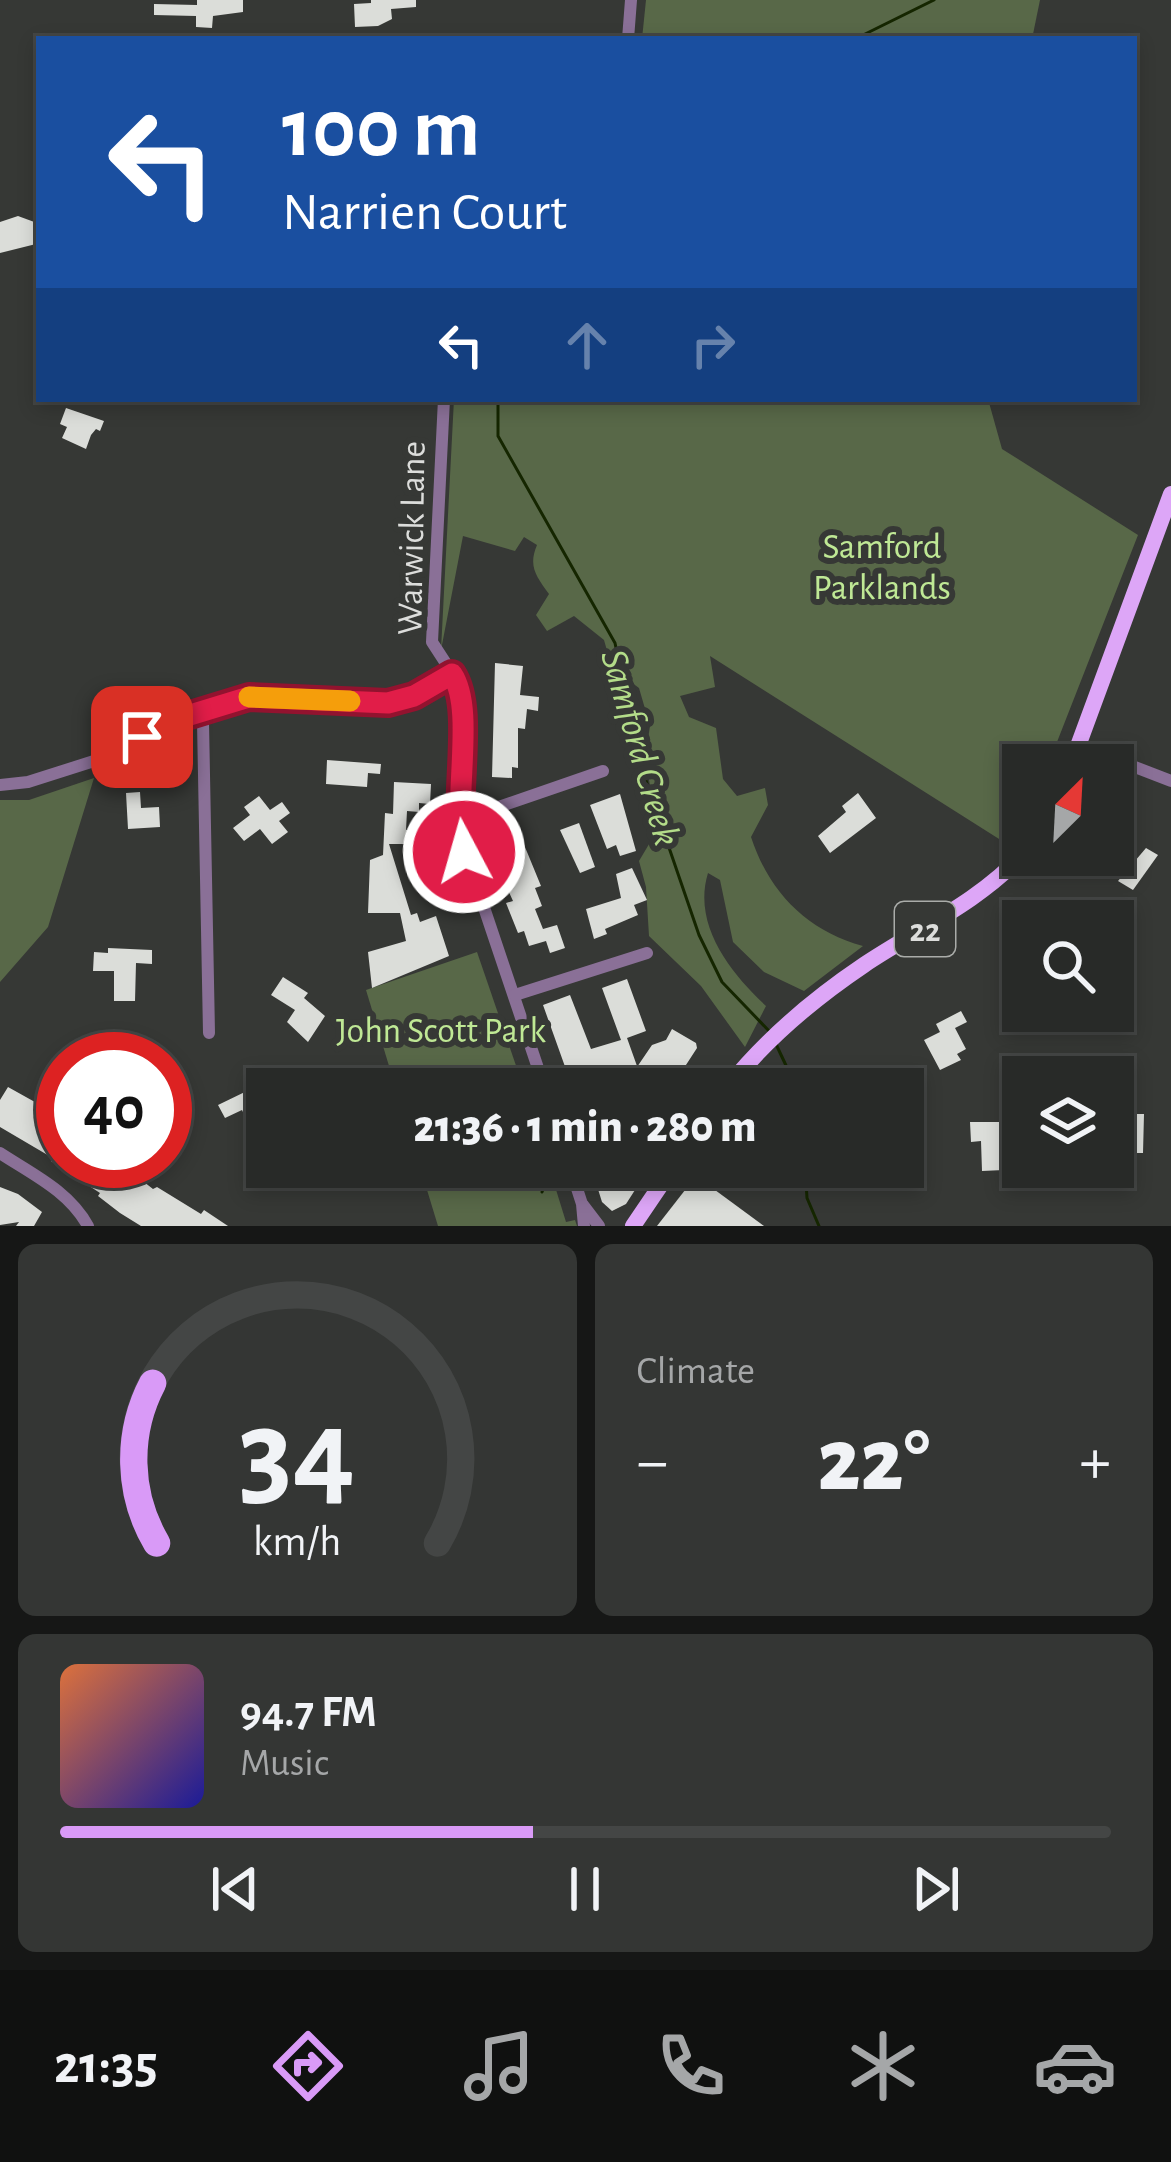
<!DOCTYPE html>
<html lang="en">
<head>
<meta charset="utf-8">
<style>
  :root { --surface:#282a28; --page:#343634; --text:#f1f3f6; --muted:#a5a7a8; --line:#444645; --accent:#d99af7 }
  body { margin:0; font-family:"Alegreya Sans",sans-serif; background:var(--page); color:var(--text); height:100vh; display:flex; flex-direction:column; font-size:45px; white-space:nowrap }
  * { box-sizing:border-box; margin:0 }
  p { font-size:39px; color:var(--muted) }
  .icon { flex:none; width:66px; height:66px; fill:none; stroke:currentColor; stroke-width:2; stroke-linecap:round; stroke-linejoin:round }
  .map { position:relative; height:1226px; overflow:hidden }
  .sheet { display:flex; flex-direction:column; gap:18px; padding:18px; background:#161716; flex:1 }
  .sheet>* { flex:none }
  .top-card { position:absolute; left:36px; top:36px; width:1101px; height:366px; border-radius:0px; box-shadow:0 6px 18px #0003,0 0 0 3px var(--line); background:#1a4fa0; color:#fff; overflow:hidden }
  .needle { width:78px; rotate:24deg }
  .buttons { position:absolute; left:1002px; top:744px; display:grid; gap:24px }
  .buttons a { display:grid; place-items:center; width:132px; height:132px; border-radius:0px; background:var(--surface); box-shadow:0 6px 18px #0003,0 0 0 3px var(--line); font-size:60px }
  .speed { position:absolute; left:36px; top:1032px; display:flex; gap:24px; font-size:60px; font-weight:700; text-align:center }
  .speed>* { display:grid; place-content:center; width:156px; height:156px; border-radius:50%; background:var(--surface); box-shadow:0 6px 18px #0003,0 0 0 3px var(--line); line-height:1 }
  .speed .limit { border:18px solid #d22; background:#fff; color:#111 }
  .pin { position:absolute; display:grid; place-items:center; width:102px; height:102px; color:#fff; margin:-51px; border-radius:24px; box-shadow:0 6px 18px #0006 }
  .me { position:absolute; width:132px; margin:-66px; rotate:354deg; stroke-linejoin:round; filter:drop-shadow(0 0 9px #0008) }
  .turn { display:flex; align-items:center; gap:42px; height:252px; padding:0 48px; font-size:54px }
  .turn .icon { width:156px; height:156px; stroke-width:2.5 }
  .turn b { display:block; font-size:84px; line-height:102px }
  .lanes { display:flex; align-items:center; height:114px; padding:0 48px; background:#0003; justify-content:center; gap:60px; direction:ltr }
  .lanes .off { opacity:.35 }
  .big { font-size:90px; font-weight:800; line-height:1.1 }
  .sheet .widget { flex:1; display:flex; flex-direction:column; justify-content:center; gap:18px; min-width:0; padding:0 42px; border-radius:18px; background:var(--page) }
  .sheet .dial { align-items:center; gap:0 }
  .dial svg { height:312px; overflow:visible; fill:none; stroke:var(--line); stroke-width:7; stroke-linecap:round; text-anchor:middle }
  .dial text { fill:var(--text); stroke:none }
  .song { display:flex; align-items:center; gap:36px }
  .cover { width:144px; height:144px; border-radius:18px; background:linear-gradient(135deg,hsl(20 70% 55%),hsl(240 70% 35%)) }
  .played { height:12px; border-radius:6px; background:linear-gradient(90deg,var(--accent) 45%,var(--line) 45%) }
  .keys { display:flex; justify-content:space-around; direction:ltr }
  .heat { display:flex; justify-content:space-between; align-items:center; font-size:66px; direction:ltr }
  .sheet .tiles { flex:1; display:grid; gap:18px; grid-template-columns:1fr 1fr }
  .widget:last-child { grid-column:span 2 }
  .trip { position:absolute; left:246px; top:1068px; width:678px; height:120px; border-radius:0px; background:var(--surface); box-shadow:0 6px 18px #0003,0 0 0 3px var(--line); font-weight:800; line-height:120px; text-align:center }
  .dock { display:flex; height:192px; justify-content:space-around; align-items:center; background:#101110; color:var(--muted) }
  .dock .icon { width:84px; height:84px }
  .dock .selected { color:var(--accent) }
  .dock b { font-size:54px; color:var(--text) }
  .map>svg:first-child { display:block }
</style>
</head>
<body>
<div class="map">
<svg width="1171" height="1226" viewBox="0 0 1171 1226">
  <rect width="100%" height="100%" fill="#363835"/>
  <!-- green -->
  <g fill="#586848">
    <path d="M646 0H1040L1032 39H642Z"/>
    <path d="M454 399H988L1002 449 1138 535 1048 765H1023V823L1007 844 710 656 715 687 680 696 689 717 716 728 723 779 737 796 765 788 768 805 751 837C769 892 807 931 863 946L804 991 764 972 733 942 720 880 708 873C692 925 731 973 766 1006L745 1047 701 986 649 936 646 887 639 861 658 829 645 758 650 726 639 688 612 668 604 640 574 616 547 631 536 615 549 594C536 576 528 566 537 545L524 537 515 551 463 536 441 650Z"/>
    <path d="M94 778 48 927 0 982V800H29Z"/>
    <path d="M477 952 524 1089H396L366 990Z"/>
    <path d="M420 1167H549L566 1222 575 1220 577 1226H438Z"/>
  </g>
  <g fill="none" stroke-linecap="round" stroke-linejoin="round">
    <!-- stream -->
    <g stroke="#152600" stroke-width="3">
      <path d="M855 39 934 0"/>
      <path d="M498 399V436L615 643 641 766 699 935 722 982 771 1033"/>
      <path d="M775 1042 797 1089"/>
      <path d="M540 1167 545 1183 542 1192"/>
      <path d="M805 1167 807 1198 819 1226"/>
    </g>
  </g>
  <!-- building -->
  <g fill="#dbddd9">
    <path d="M197 0H243V12L213 16 212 28 196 27V16L154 15V4L197 5Z"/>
    <path d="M371 0H416V7L391 9 392 19 378 26 355 27 354 4 371 3Z"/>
    <path d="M18 216 37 223 36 244 0 253V222Z"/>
    <path d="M66 408 104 421 100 431 96 429 91 435 86 449 62 438 67 427 60 424Z"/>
    <path d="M495 663 523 666 520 695 539 697 538 711 527 709 525 729 518 728V768L512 767V778L492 777Z"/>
    <path d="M327 760 381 764 380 774 368 773 367 787 326 784Z"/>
    <path d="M394 782 431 784 430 804 419 803V812L407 811 406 830H410L407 844H389L411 915 417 913 420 922 436 916 449 956 372 988 368 952 406 941 400 913H368L370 860 383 855 385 813 393 814Z"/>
    <path d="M140 792 141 808 159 807 160 827 128 829 126 793Z"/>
    <path d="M858 793 876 818 830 853 818 836 846 812 842 806Z"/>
    <path d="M620 794 636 851 620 856 616 845 607 849 590 805Z"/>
    <path d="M259 796 270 810 282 802 290 813 279 821 288 832 272 844 260 829 244 841 233 828 250 815 244 807Z"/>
    <path d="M579 823 595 867 580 873 560 830Z"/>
    <path d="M518 830 541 886 535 888 542 906 535 909 543 929 557 925 565 948 550 953 546 941 529 946 524 931 518 933 506 903 513 901 489 848 499 844 497 838Z"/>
    <path d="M1146 848 1158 855 1133 890 1118 881Z"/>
    <path d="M632 868 647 900 634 905 638 915 605 929 607 934 594 939 586 909 621 898 616 874Z"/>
    <path d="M108 948 152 950V964L136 963 135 1001H114V971H93L94 952 108 953Z"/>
    <path d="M283 977 308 993 304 998 325 1016 308 1042 287 1022 295 1010 271 995Z"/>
    <path d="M627 979 646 1031 627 1038 637 1066 602 1078 606 1089H573L543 1005 570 995 591 1049 621 1040 602 988Z"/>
    <path d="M961 1011 967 1022 955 1028 966 1049 957 1054 961 1060 940 1070 924 1040 940 1032 936 1024Z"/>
    <path d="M672 1029 696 1043 697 1048 673 1085 665 1079 659 1089H622L652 1045 666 1040Z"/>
    <path d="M8 1087 51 1111 48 1117 63 1126V1161H117L153 1189 157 1187 201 1214 204 1210 228 1226H141L120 1213 98 1196 100 1193 51 1161V1157L0 1127V1100Z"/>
    <path d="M251 1089 267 1122V1148L259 1145 242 1110 225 1118 218 1105Z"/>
    <path d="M1122 1114H1144L1143 1153H1123V1135H1113V1118H1122Z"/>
    <path d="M970 1122H1003L1004 1170 982 1171 981 1141 971 1142Z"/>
    <path d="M591 1167H630L644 1176 626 1204 612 1211 602 1202Z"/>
    <path d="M696 1176 764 1226H657Z"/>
    <path d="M0 1187 18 1194 42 1212 34 1226H16L19 1222 0 1225Z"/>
  </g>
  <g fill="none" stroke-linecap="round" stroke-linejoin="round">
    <!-- minor -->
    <g stroke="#8a7097" stroke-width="12">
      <path d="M628 39 631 0"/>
      <path d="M444 399 432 642 460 685 464 701 458 800 461 839 545 1089"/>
      <path d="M199 711 203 723 209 1033"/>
      <path d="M1078 745 1171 781"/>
      <path d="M0 785 28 782 94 761 177 719 249 697 388 703 414 696 452 674"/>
      <path d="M458 821 603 771"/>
      <path d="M515 995 647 953"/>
      <path d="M0 1153C32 1174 69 1191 88 1226"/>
      <path d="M570 1167 582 1204 584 1226"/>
      <path d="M583 1205 599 1226"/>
    </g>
    <!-- major -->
    <g stroke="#dda6f7" stroke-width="16">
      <path d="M1071 765 1171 494"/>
      <path d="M726 1089C765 1040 812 1000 864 965 918 929 979 902 1023 854"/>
      <path d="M633 1226 673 1167"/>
    </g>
  </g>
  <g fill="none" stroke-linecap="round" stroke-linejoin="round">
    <!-- route casing -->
    <g stroke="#92132f" stroke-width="30">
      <path id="route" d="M142 737 177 719 249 697 388 703 414 696 452 674C476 710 452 800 464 852"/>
    </g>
    <!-- route -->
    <use href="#route" stroke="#e11d48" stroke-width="21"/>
    <!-- slow -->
    <path stroke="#f59e0b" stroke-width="21" d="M249 697 350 701"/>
  </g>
  <g text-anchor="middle" stroke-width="12" stroke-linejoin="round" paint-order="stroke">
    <!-- shield labels -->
    <rect fill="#363835" stroke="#aaaca9" stroke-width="3" x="895" y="902" width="60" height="54" rx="9"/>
    <g font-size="33" font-weight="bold" fill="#dcdddb">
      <text x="925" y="941">22</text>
    </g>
    <!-- street labels -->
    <g font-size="36" fill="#dcdddb" stroke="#363835">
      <text transform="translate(410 538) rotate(-89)" y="13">Warwick Lane</text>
    </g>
    <!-- park labels -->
    <g font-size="36" fill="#bfe895" stroke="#363835">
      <text x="882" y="558">Samford<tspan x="882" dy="41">Parklands</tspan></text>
      <text x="441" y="1042">John Scott Park</text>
    </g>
    <!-- water labels -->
    <g font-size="39" font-style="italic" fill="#b3dc89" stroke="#363835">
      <text transform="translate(642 747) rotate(74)" y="14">Samford Creek</text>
    </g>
  </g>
</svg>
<div class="buttons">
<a><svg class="needle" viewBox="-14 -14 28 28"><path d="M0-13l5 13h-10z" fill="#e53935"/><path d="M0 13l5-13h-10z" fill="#a5a7a8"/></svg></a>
<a><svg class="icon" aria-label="search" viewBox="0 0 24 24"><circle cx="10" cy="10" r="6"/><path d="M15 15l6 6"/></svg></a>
<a><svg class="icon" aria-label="layers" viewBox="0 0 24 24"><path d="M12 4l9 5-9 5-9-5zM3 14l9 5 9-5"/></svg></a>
</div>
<div class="speed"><div class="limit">40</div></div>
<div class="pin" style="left:142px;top:737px;background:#d93025"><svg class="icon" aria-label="arrive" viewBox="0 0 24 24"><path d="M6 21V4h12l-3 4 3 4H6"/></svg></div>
<svg class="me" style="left:464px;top:852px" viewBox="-20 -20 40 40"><circle r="17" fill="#e11d48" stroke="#fff" stroke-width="3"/><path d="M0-11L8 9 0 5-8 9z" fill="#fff"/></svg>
<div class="trip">21:36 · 1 min · 280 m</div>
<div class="top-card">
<div class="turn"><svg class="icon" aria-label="left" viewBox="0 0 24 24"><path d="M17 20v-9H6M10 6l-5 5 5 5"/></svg><div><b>100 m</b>Narrien Court</div></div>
<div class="lanes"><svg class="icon" aria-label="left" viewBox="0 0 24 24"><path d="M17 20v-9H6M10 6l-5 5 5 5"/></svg><svg class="icon off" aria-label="ahead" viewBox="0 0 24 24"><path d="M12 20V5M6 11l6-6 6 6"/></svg><svg class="icon off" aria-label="right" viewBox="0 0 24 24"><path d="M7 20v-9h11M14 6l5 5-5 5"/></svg></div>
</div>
</div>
<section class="sheet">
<div class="tiles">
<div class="widget dial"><svg viewBox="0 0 100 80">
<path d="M14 69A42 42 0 1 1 86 69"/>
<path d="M14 69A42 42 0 0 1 13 28" stroke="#d99af7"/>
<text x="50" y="56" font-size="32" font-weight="700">34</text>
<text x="50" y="72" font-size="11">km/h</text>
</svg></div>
<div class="widget"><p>Climate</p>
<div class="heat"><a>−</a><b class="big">22°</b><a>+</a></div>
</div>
<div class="widget">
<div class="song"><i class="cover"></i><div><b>94.7 FM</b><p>Music</p></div></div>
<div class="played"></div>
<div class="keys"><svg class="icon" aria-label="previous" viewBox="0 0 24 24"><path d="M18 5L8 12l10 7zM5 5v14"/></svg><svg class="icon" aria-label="pause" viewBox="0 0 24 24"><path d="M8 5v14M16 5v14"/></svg><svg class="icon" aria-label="next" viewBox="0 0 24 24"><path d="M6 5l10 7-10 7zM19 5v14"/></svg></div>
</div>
</div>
</section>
<nav class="dock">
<b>21:35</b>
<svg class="icon selected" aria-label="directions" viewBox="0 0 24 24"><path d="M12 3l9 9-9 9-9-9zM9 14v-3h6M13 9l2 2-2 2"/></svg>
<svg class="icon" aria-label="music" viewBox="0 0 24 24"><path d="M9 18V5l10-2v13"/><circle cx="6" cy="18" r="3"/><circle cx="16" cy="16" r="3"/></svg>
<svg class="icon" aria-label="phone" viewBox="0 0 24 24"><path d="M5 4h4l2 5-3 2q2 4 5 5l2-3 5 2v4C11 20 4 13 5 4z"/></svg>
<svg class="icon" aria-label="climate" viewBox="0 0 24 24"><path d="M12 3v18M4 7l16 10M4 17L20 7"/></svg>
<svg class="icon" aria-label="car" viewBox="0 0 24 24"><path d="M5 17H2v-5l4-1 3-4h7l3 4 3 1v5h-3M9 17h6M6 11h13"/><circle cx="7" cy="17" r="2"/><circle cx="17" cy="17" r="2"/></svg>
</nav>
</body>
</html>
